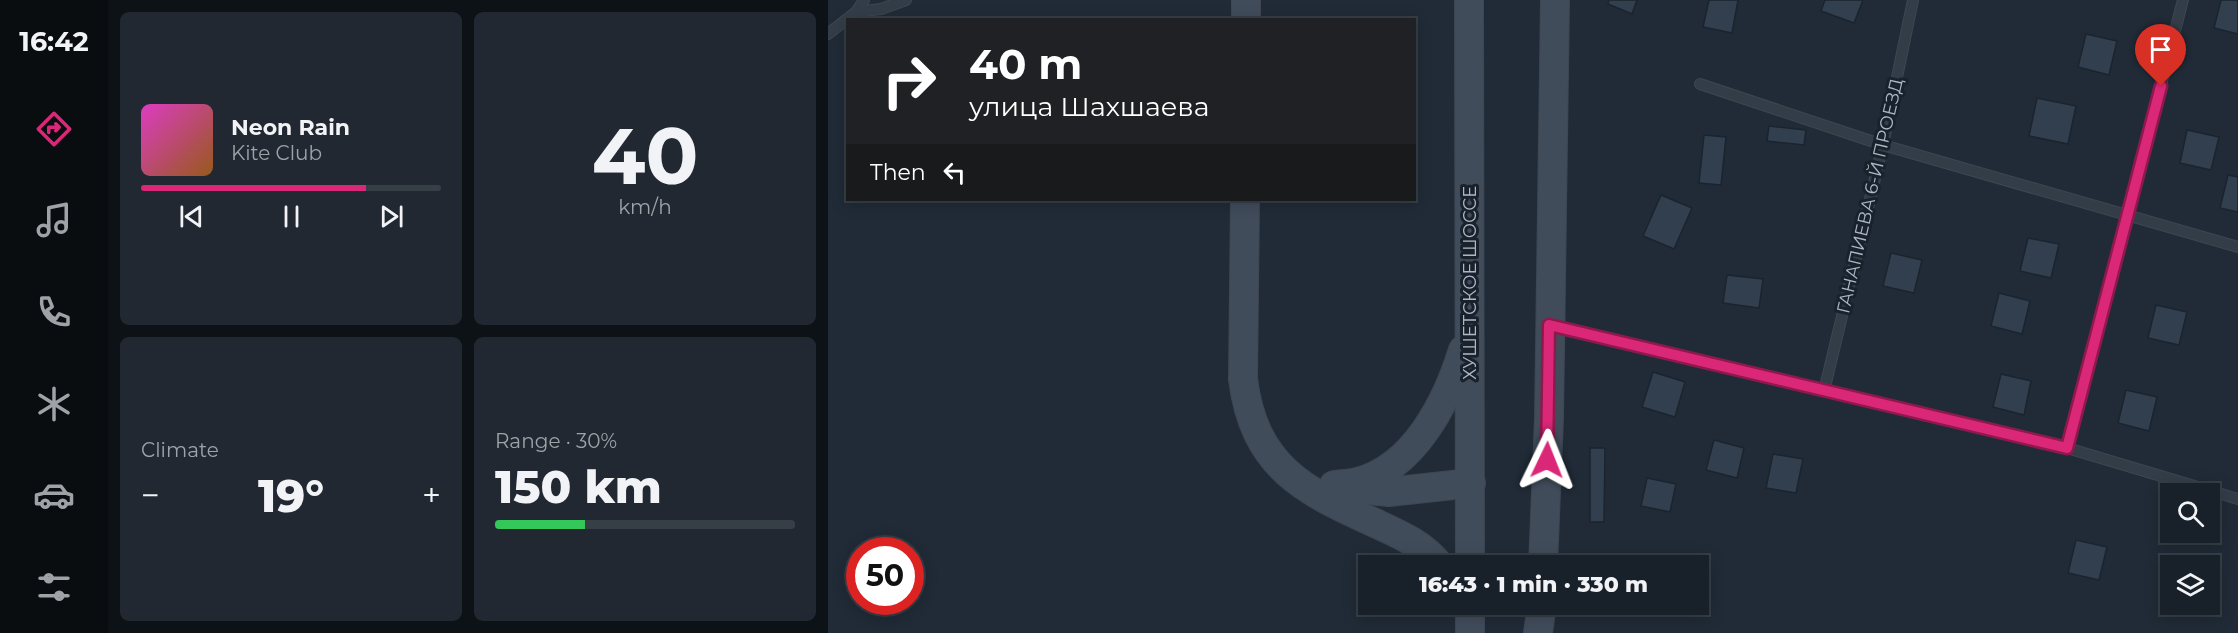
<!DOCTYPE html>
<html lang="en">
<head>
<meta charset="utf-8">
<style>
  :root { --surface:#182029; --page:#212831; --text:#f1f3f6; --muted:#9fa3a8; --line:#363e46; --accent:#db2777 }
  body { margin:0; font-family:Montserrat,sans-serif; background:var(--page); color:var(--text); height:100vh; display:flex; flex-direction:column; font-size:22px; white-space:nowrap }
  * { box-sizing:border-box; margin:0 }
  p { font-size:20px; color:var(--muted) }
  .icon { flex:none; width:33px; height:33px; fill:none; stroke:currentColor; stroke-width:2; stroke-linecap:round; stroke-linejoin:round }
  .map { position:relative; flex:1; overflow:hidden }
  .panel { display:flex; flex-direction:column; gap:12px; padding:12px; background:#0d1217; width:720px }
  .panel>* { flex:none }
  .banner { position:absolute; left:18px; top:18px; width:570px; height:183px; border-radius:0px; box-shadow:0 3px 15px #0003,0 0 0 2px var(--line); background:#202124; color:#fff; overflow:hidden }
  .controls { position:absolute; left:1332px; top:483px; display:grid; gap:12px }
  .controls a { display:grid; place-items:center; width:60px; height:60px; border-radius:0px; background:var(--surface); box-shadow:0 3px 15px #0003,0 0 0 2px var(--line); font-size:30px }
  .speed { position:absolute; left:18px; top:537px; display:flex; gap:12px; font-size:30px; font-weight:700; text-align:center }
  .speed>* { display:grid; place-content:center; width:78px; height:78px; border-radius:50%; background:var(--surface); box-shadow:0 3px 15px #0003,0 0 0 2px var(--line); line-height:1 }
  .speed .limit { border:9px solid #d22; background:#fff; color:#111 }
  .pin { position:absolute; display:grid; place-items:center; width:51px; height:51px; color:#fff; margin:-62px -26px; border-radius:50% 50% 50% 0; rotate:-45deg; box-shadow:0 0 6px #0007 }
  .pin .icon { rotate:45deg }
  .me { position:absolute; width:66px; margin:-33px; rotate:2deg; stroke-linejoin:round; filter:drop-shadow(0 0 4px #0008) }
  .turn { display:flex; align-items:center; gap:21px; height:126px; padding:0 24px; font-size:27px }
  .turn .icon { width:78px; height:78px; stroke-width:2.5 }
  .turn b { display:block; font-size:42px; line-height:51px }
  .then { display:flex; align-items:center; height:57px; padding:0 24px; background:#0003; gap:12px; font-size:22px }
  .big { font-size:45px; font-weight:800; line-height:1.1 }
  .panel .tile { flex:1; display:flex; flex-direction:column; justify-content:center; gap:9px; min-width:0; padding:0 21px; border-radius:9px; background:var(--page) }
  .panel .dial { align-items:center; gap:0 }
  .dial b { font-size:78px; line-height:1 }
  .song { display:flex; align-items:center; gap:18px }
  .cover { width:72px; height:72px; border-radius:9px; background:linear-gradient(135deg,hsl(310 70% 55%),hsl(30 70% 35%)) }
  .played { height:6px; border-radius:3px; background:linear-gradient(90deg,var(--accent) 75%,var(--line) 75%) }
  .keys { display:flex; justify-content:space-around; direction:ltr }
  .heat { display:flex; justify-content:space-between; align-items:center; font-size:33px; direction:ltr }
  .charge { height:9px; border-radius:4px; background:linear-gradient(90deg,#34c759 30%,var(--line) 0) }
  .panel .tiles { flex:1; display:grid; gap:12px; grid-template-columns:repeat(2,1fr) }
  .trip { position:absolute; left:530px; top:555px; width:351px; height:60px; border-radius:0px; background:var(--surface); box-shadow:0 3px 15px #0003,0 0 0 2px var(--line); font-weight:800; line-height:60px; text-align:center }
  main { display:flex; flex:1; min-height:0 }
  .menu { display:flex; flex-direction:column; width:108px; justify-content:space-around; align-items:center; background:#0a0d10; color:var(--muted) }
  .menu .icon { width:42px; height:42px }
  .menu .on { color:var(--accent) }
  .menu b { font-size:27px; color:var(--text) }
  .map>svg:first-child { display:block }
</style>
</head>
<body>
<main>
<nav class="menu">
<b>16:42</b>
<svg class="icon on" aria-label="directions" viewBox="0 0 24 24"><path d="M12 3l9 9-9 9-9-9zM9 14v-3h6M13 9l2 2-2 2"/></svg>
<svg class="icon" aria-label="music" viewBox="0 0 24 24"><path d="M9 18V5l10-2v13"/><circle cx="6" cy="18" r="3"/><circle cx="16" cy="16" r="3"/></svg>
<svg class="icon" aria-label="phone" viewBox="0 0 24 24"><path d="M5 4h4l2 5-3 2q2 4 5 5l2-3 5 2v4C11 20 4 13 5 4z"/></svg>
<svg class="icon" aria-label="climate" viewBox="0 0 24 24"><path d="M12 3v18M4 7l16 10M4 17L20 7"/></svg>
<svg class="icon" aria-label="car" viewBox="0 0 24 24"><path d="M5 17H2v-5l4-1 3-4h7l3 4 3 1v5h-3M9 17h6M6 11h13"/><circle cx="7" cy="17" r="2"/><circle cx="17" cy="17" r="2"/></svg>
<svg class="icon" aria-label="filters" viewBox="0 0 24 24"><path d="M4 7h16M4 17h16"/><circle cx="9" cy="7" r="2"/><circle cx="15" cy="17" r="2"/></svg>
</nav>
<section class="panel">
<div class="tiles">
<div class="tile">
<div class="song"><i class="cover"></i><div><b>Neon Rain</b><p>Kite Club</p></div></div>
<div class="played"></div>
<div class="keys"><svg class="icon" aria-label="previous" viewBox="0 0 24 24"><path d="M18 5L8 12l10 7zM5 5v14"/></svg><svg class="icon" aria-label="pause" viewBox="0 0 24 24"><path d="M8 5v14M16 5v14"/></svg><svg class="icon" aria-label="next" viewBox="0 0 24 24"><path d="M6 5l10 7-10 7zM19 5v14"/></svg></div>
</div>
<div class="tile dial"><b>40</b><p>km/h</p></div>
<div class="tile"><p>Climate</p>
<div class="heat"><a>−</a><b class="big">19°</b><a>+</a></div>
</div>
<div class="tile"><p>Range · 30%</p><b class="big">150 km</b><div class="charge"></div></div>
</div>
</section>
<div class="map">
<svg width="1410" height="633" viewBox="0 0 1410 633">
  <rect width="100%" height="100%" fill="#202b37"/>
  <!-- building -->
  <g fill="#323f4e" stroke="#1b242e" stroke-width="1.5">
    <path d="M781 0H809L804 14 780 4Z"/>
    <path d="M881 0H910L904 33 875 27Z"/>
    <path d="M997 0H1035L1026 23 993 11Z"/>
    <path d="M1393 0H1410V34L1386 28Z"/>
    <path d="M1258 34 1289 41 1281 75 1250 67Z"/>
    <path d="M1209 98 1248 106 1240 144 1201 136Z"/>
    <path d="M941 126 978 130 976 145 939 141Z"/>
    <path d="M1359 130 1391 137 1383 170 1352 163Z"/>
    <path d="M876 135 898 137 893 185 871 183Z"/>
    <path d="M1400 175 1410 177V212L1392 208Z"/>
    <path d="M833 195 864 208 846 249 815 236Z"/>
    <path d="M1200 238 1231 244 1223 278 1192 271Z"/>
    <path d="M1063 253 1094 260 1086 293 1055 286Z"/>
    <path d="M899 275 935 279 931 308 895 303Z"/>
    <path d="M1171 293 1202 301 1194 334 1163 326Z"/>
    <path d="M1328 305 1359 312 1351 345 1320 338Z"/>
    <path d="M825 372 857 382 847 417 814 407Z"/>
    <path d="M1173 374 1203 381 1196 415 1165 407Z"/>
    <path d="M1298 390 1329 397 1321 431 1290 423Z"/>
    <path d="M886 440 916 448 909 478 878 470Z"/>
    <path d="M762 448H777L776 522H762Z"/>
    <path d="M945 454 975 459 968 493 938 488Z"/>
    <path d="M819 478 848 484 842 512 813 506Z"/>
    <path d="M1248 540 1279 547 1271 580 1240 573Z"/>
  </g>
  <g fill="none" stroke-linecap="round" stroke-linejoin="round">
    <!-- service casing -->
    <g stroke="#3d4651" stroke-width="12">
      <g id="service">
        <path d="M28 12 53 9 78 0"/>
        <path d="M0 34 28 12 36 0"/>
        <path d="M872 84 1055 145 1410 247"/>
        <path d="M724 326 1239 448 1410 499"/>
        <path d="M996 391 1055 145 1085 0"/>
        <path d="M1239 448 1355 0"/>
      </g>
    </g>
    <!-- secondary casing -->
    <g stroke="#3d4651" stroke-width="30">
      <g id="secondary">
        <path d="M641 0 642 566"/>
        <path d="M418 20V0"/>
        <path d="M417 200 415 379C426 466 474 490 547 523 571 534 595 544 612 566"/>
        <path d="M506 485C513 484 521 484 529 482 586 468 619 402 635 350"/>
        <path d="M518 488 561 492 643 483"/>
        <path d="M715 566 721 418 727 0"/>
        <path d="M642 633V604"/>
        <path d="M710 633 714 604"/>
      </g>
    </g>
    <!-- service -->
    <use href="#service" stroke="#333d48" stroke-width="10"/>
    <!-- secondary -->
    <use href="#secondary" stroke="#414c5b" stroke-width="28"/>
  </g>
  <g fill="none" stroke-linecap="round" stroke-linejoin="round">
    <!-- route casing -->
    <g stroke="#8e194d" stroke-width="15">
      <path id="route" d="M719 460 721 325 1239 448 1333 86"/>
    </g>
    <!-- route -->
    <use href="#route" stroke="#db2777" stroke-width="10"/>
  </g>
  <g text-anchor="middle" stroke-width="6" stroke-linejoin="round" paint-order="stroke">
    <!-- street labels -->
    <g font-size="18" fill="#aeb8c5" stroke="#19222c">
      <text transform="translate(1042 196) rotate(-77)" y="6">ГАНАПИЕВА 6-Й ПРОЕЗД</text>
      <text transform="translate(642 283) rotate(-90)" y="6">ХУШЕТСКОЕ ШОССЕ</text>
    </g>
  </g>
</svg>
<div class="controls">
<a><svg class="icon" aria-label="search" viewBox="0 0 24 24"><circle cx="10" cy="10" r="6"/><path d="M15 15l6 6"/></svg></a>
<a><svg class="icon" aria-label="layers" viewBox="0 0 24 24"><path d="M12 4l9 5-9 5-9-5zM3 14l9 5 9-5"/></svg></a>
</div>
<div class="speed"><div class="limit">50</div></div>
<div class="pin" style="left:1333px;top:86px;background:#d93025"><svg class="icon" aria-label="arrive" viewBox="0 0 24 24"><path d="M6 21V4h12l-3 4 3 4H6"/></svg></div>
<svg class="me" style="left:719px;top:460px" viewBox="-20 -20 40 40"><path d="M0-17L14 15 0 8-14 15z" fill="#db2777" stroke="#fff" stroke-width="4"/></svg>
<div class="trip">16:43 · 1 min · 330 m</div>
<div class="banner">
<div class="turn"><svg class="icon" aria-label="right" viewBox="0 0 24 24"><path d="M7 20v-9h11M14 6l5 5-5 5"/></svg><div><b>40 m</b>улица Шахшаева</div></div>
<div class="then">Then<svg class="icon" aria-label="left" viewBox="0 0 24 24"><path d="M17 20v-9H6M10 6l-5 5 5 5"/></svg></div>
</div>
</div>
</main>
</body>
</html>
